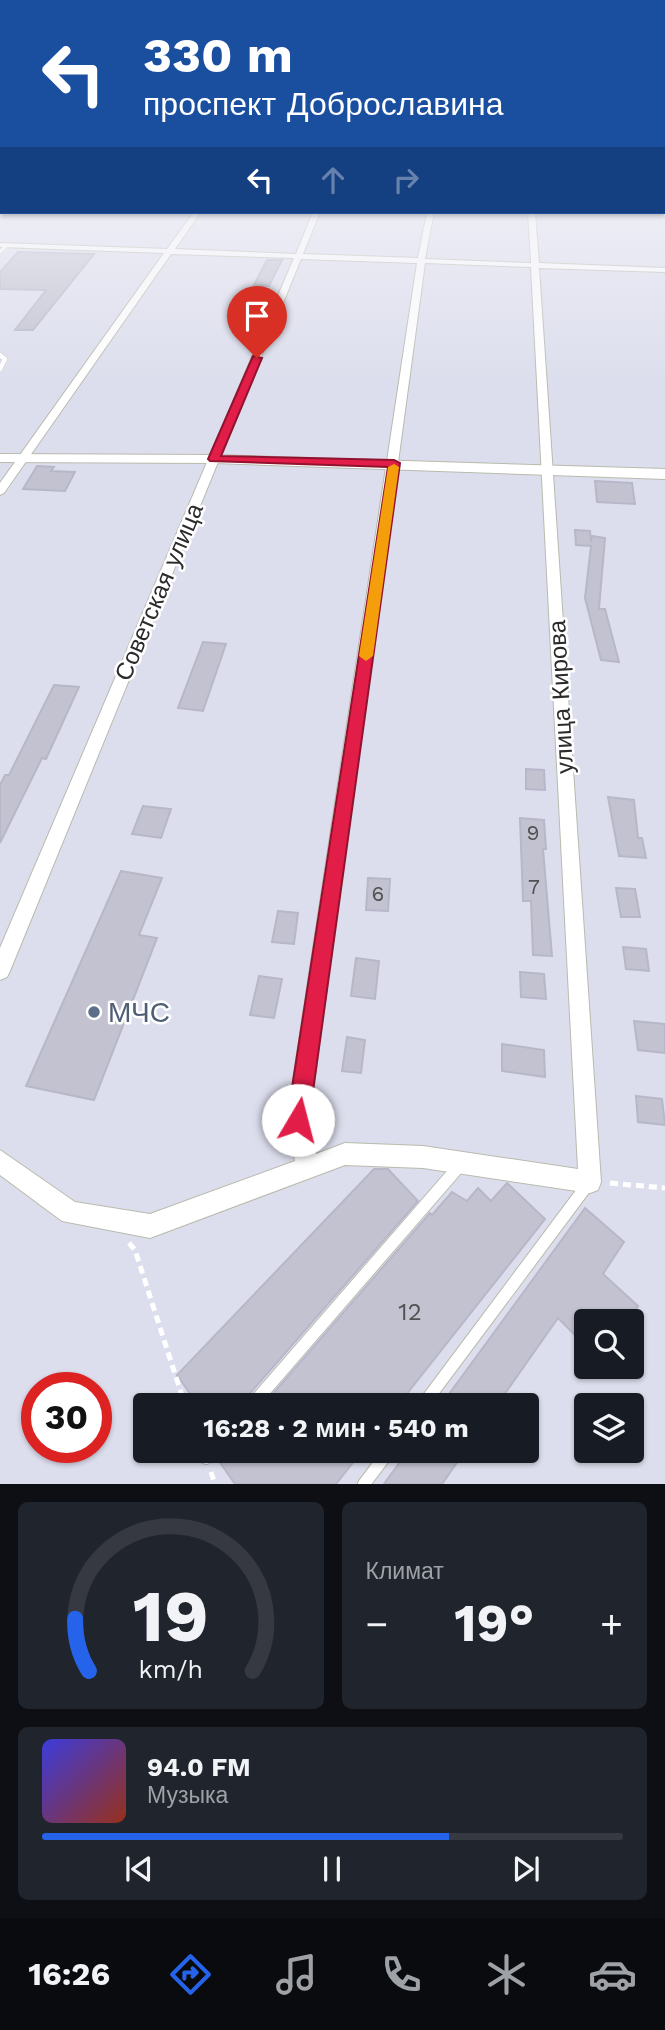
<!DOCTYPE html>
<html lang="ru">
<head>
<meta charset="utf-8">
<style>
  :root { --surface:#171b24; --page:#20242c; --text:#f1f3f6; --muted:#9ea1a6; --line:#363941; --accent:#2563eb }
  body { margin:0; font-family:"Work Sans",sans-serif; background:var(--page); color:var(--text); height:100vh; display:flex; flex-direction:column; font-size:26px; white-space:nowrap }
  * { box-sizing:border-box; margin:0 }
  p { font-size:23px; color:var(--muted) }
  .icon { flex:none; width:38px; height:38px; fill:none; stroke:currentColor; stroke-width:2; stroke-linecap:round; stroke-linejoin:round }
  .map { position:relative; height:1484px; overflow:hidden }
  .drawer { display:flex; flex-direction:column; gap:18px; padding:18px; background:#0d0f14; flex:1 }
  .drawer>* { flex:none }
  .top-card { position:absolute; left:0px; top:0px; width:665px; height:214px; box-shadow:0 2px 5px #0004; background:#1a4fa0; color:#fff; overflow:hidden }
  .tools { position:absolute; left:574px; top:1309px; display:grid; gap:14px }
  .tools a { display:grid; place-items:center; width:70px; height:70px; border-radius:7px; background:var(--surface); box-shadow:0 2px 5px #0004; font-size:35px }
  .speed { position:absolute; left:21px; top:1372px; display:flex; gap:14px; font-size:35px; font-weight:700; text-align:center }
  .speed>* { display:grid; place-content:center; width:91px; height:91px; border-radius:50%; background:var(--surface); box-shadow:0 2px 5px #0004; line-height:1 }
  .speed .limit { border:10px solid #d22; background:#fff; color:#111 }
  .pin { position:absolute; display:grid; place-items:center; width:60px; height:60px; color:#fff; margin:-72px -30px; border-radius:50% 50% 50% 0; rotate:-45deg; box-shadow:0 0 7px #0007 }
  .pin .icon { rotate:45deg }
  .me { position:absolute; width:77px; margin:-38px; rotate:8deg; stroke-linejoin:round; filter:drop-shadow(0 0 5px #0008) }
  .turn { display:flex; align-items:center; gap:24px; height:147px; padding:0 28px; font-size:32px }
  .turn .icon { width:91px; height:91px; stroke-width:2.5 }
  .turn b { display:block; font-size:49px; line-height:60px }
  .lanes { display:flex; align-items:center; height:66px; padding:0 28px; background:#0003; justify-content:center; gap:35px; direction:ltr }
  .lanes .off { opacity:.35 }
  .big { font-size:52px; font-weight:700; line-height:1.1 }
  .drawer .card { flex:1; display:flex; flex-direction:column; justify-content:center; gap:10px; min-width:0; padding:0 24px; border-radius:10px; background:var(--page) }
  .drawer .dial { align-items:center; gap:0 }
  .dial svg { height:182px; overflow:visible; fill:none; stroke:var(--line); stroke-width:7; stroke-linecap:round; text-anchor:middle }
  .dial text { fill:var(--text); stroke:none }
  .song { display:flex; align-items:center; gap:21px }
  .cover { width:84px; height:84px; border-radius:10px; background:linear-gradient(135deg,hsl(240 70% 55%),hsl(10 70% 35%)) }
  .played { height:7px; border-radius:4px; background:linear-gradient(90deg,var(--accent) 70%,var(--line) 70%) }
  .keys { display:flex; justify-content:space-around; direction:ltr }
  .heat { display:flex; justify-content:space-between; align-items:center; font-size:38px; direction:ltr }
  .drawer .tiles { flex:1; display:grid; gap:18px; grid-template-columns:1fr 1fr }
  .card:last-child { grid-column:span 2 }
  .trip { position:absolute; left:133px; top:1393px; width:406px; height:70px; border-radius:7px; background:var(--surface); box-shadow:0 2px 5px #0004; font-weight:700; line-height:70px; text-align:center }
  .dock { display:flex; height:112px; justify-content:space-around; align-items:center; background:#090b0e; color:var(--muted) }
  .dock .icon { width:49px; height:49px }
  .dock .on { color:var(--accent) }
  .dock b { font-size:32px; color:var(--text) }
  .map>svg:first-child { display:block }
</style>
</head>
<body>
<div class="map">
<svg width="665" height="1484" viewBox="0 0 665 1484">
  <rect width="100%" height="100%" fill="#dddeed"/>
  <!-- building -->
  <g fill="#c2c2d0" stroke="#b7b7c9" stroke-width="2">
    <path d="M18 252 94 254 33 330H15L46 290 0 289V272Z"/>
    <path d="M267 260H282L269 286 254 285Z"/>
    <path d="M37 466 54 467 51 471 75 472 65 491 23 489Z"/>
    <path d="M595 481 632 483 635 504 597 502Z"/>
    <path d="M575 530 590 531 591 542 592 536 605 538 599 609H605L619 662 601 660 585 598 591 546 576 545Z"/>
    <path d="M203 642 226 644 203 711 178 708Z"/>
    <path d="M54 685 79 687 46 759 42 758 0 843V785L5 775H9Z"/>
    <path d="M526 769 544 770 545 790 526 789Z"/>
    <path d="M608 797 634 800 638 838H642L646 858 619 856Z"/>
    <path d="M143 806 171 809 161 838 132 834Z"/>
    <path d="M520 818 544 820 546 849H543L552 956 533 955 531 901H523Z"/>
    <path d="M121 871 162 878 139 935 157 938 94 1100 26 1086Z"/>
    <path d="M368 878 390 879 388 911 366 910Z"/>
    <path d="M616 888 635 889 640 917H621Z"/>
    <path d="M278 911 298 913 294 944 272 942Z"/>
    <path d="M623 947 646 949 649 971 626 969Z"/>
    <path d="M356 958 379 961 375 999 351 996Z"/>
    <path d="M520 972 544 974 546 999 521 997Z"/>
    <path d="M259 976 282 979 274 1018 250 1015Z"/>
    <path d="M634 1021 665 1024V1053L638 1050Z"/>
    <path d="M347 1037 365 1040 361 1073 342 1071Z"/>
    <path d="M502 1044 544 1050 545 1077 502 1071Z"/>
    <path d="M636 1096 662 1099 665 1125 638 1122Z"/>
    <path d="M374 1169H388L418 1201 245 1399 243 1405H198L177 1375Z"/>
    <path d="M507 1183 545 1219 398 1405H263L430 1213 432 1215 452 1192 467 1201 478 1188 491 1201Z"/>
    <path d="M585 1208 624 1242 603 1274 638 1306 629 1321H586V1346L558 1318 497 1405H441Z"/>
    <path d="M227 1451H362L336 1484H235L219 1461Z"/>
    <path d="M408 1451H465L442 1484H384Z"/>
  </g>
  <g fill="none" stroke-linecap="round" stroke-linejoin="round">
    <!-- lane-far2 casing -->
    <g stroke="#b8bbad" stroke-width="4.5">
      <path id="lane-far2" d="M0 252 7 245"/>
    </g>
    <!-- lane-far1 casing -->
    <g stroke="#b8bbad" stroke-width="5">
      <path id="lane-far1" d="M0 355 5 359 0 369"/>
    </g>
    <!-- lane casing -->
    <g stroke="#b8bbad" stroke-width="14">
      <g id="lane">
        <path d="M252 1405 461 1164"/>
        <path d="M423 1405 588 1184"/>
        <path d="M206 1458 212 1451"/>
        <path d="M364 1484 389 1451"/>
      </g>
    </g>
    <!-- street casing -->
    <g stroke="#b8bbad" stroke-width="2">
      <g id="street">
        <path d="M663 209H665V216L660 212H663Z"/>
        <path d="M194 212H201L175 249 296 254 313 212H320L303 254 418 258 427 212H434L425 259 531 263 528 212H535L539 263 665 268V272L539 268 601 1182 598 1190 590 1193 423 1168 345 1165 150 1238 62 1221 0 1175V1150L75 1202 150 1214 295 1161 287 1120 417 263 301 259 10 971 7 977 0 980V948L294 258 171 254 4 493 0 495V483L164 253 0 247V243L167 249ZM425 263 531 267 578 1169 423 1146 345 1143 316 1154 309 1120Z"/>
      </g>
    </g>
    <!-- secondary casing -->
    <g stroke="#b8bbad" stroke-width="2">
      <g id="secondary">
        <path d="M2 177V183L0 184V178Z"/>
        <path d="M0 454 214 455 665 469V479L214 463 0 462Z"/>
      </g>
    </g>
    <!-- path -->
    <g stroke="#fff" stroke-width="5" stroke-dasharray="8 5" stroke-linecap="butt">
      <path d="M610 1183 665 1188"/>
      <path d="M129 1243 135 1250 185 1405"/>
      <path d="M211 1472 215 1484"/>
    </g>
    <!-- lane-far2 -->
    <use href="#lane-far2" stroke="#fff" stroke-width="3.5"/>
    <!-- lane-far1 -->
    <use href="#lane-far1" stroke="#fff" stroke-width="4.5"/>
    <!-- lane -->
    <use href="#lane" stroke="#fff" stroke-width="12"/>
    <!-- street -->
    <use href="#street" fill="#fff" fill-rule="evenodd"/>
    <!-- secondary -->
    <use href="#secondary" fill="#fff" fill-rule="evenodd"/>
  </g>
  <!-- sky -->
  <linearGradient id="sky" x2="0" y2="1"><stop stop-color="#acbbb7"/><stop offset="0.46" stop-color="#f0f0f7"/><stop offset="1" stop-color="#f0f0f7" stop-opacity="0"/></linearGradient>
  <rect width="665" height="384" fill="url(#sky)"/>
  <!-- route -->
  <path fill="#e11d48" stroke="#92132f" stroke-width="2" d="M253 356 262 358 221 456 394 460 400 463 309 1120 306 1128 298 1131 290 1128 287 1120 388 467 210 461 208 459Z"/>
  <!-- slow -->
  <path fill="#f59e0b" d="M394 464 399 467 373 656 366 661 359 656 388 467Z"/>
  <!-- markers -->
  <circle fill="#5c6f8a" stroke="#fff" stroke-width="2.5" cx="94" cy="1012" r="7"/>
  <g text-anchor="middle" stroke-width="5" stroke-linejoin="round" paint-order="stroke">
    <!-- number labels -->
    <g font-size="21" fill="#515154">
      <text x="533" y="840">9</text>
      <text x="534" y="894">7</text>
      <text x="378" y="901">6</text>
    </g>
    <!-- street labels -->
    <g font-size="24" fill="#2b2b2b" stroke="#fff">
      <text transform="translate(159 592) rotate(-67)" y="8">Советская улица</text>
      <text transform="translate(561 697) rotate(-93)" y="8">улица Кирова</text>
    </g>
    <!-- near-number labels -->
    <g font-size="24" fill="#515154">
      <text x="410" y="1320">12</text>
    </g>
    <!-- near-service labels -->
    <g font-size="28" fill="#4e5e75" stroke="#fff" text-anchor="start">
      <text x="108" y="1022">МЧС</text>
    </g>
  </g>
</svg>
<div class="tools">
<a><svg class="icon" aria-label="search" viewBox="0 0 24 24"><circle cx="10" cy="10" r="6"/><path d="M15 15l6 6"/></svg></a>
<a><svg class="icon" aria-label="layers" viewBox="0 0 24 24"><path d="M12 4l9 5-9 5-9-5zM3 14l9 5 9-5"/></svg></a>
</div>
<div class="speed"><div class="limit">30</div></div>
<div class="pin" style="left:257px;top:358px;background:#d93025"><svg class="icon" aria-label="arrive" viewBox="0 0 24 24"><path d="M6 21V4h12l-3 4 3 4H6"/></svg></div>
<svg class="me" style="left:298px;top:1120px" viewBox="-20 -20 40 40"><circle r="19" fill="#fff"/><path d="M0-13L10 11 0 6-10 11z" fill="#e11d48"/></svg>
<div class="trip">16:28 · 2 мин · 540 m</div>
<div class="top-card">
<div class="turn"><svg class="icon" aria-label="left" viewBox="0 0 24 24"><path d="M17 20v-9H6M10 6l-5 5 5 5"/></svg><div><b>330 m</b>проспект Доброславина</div></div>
<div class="lanes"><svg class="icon" aria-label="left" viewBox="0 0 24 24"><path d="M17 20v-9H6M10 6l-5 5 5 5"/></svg><svg class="icon off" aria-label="ahead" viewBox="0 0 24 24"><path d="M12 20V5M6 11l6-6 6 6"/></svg><svg class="icon off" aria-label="right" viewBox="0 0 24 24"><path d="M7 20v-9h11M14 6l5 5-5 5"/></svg></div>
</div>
</div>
<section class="drawer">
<div class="tiles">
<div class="card dial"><svg viewBox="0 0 100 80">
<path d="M14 69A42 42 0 1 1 86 69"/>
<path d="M14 69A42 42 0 0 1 8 46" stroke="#2563eb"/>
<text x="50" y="56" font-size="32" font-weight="700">19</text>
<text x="50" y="72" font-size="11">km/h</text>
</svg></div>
<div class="card"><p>Климат</p>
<div class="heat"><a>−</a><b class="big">19°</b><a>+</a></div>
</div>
<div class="card">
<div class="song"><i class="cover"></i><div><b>94.0 FM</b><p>Музыка</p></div></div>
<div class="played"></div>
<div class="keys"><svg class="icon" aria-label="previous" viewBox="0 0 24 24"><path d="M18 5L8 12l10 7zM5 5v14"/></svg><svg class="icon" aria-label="pause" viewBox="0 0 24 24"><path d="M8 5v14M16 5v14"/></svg><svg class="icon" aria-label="next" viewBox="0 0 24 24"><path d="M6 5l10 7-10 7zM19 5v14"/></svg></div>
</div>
</div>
</section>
<nav class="dock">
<b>16:26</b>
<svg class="icon on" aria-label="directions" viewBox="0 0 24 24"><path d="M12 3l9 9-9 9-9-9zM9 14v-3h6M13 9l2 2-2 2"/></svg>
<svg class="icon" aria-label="music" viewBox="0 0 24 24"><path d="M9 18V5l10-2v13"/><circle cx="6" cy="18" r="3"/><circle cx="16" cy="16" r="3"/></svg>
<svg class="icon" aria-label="phone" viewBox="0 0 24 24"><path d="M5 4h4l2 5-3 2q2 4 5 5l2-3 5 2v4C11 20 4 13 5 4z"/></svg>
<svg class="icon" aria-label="climate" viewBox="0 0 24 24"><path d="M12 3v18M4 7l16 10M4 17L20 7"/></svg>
<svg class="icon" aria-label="car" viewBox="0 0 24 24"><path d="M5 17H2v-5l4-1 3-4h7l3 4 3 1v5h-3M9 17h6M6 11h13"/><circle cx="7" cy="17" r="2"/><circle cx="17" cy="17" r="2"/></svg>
</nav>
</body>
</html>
